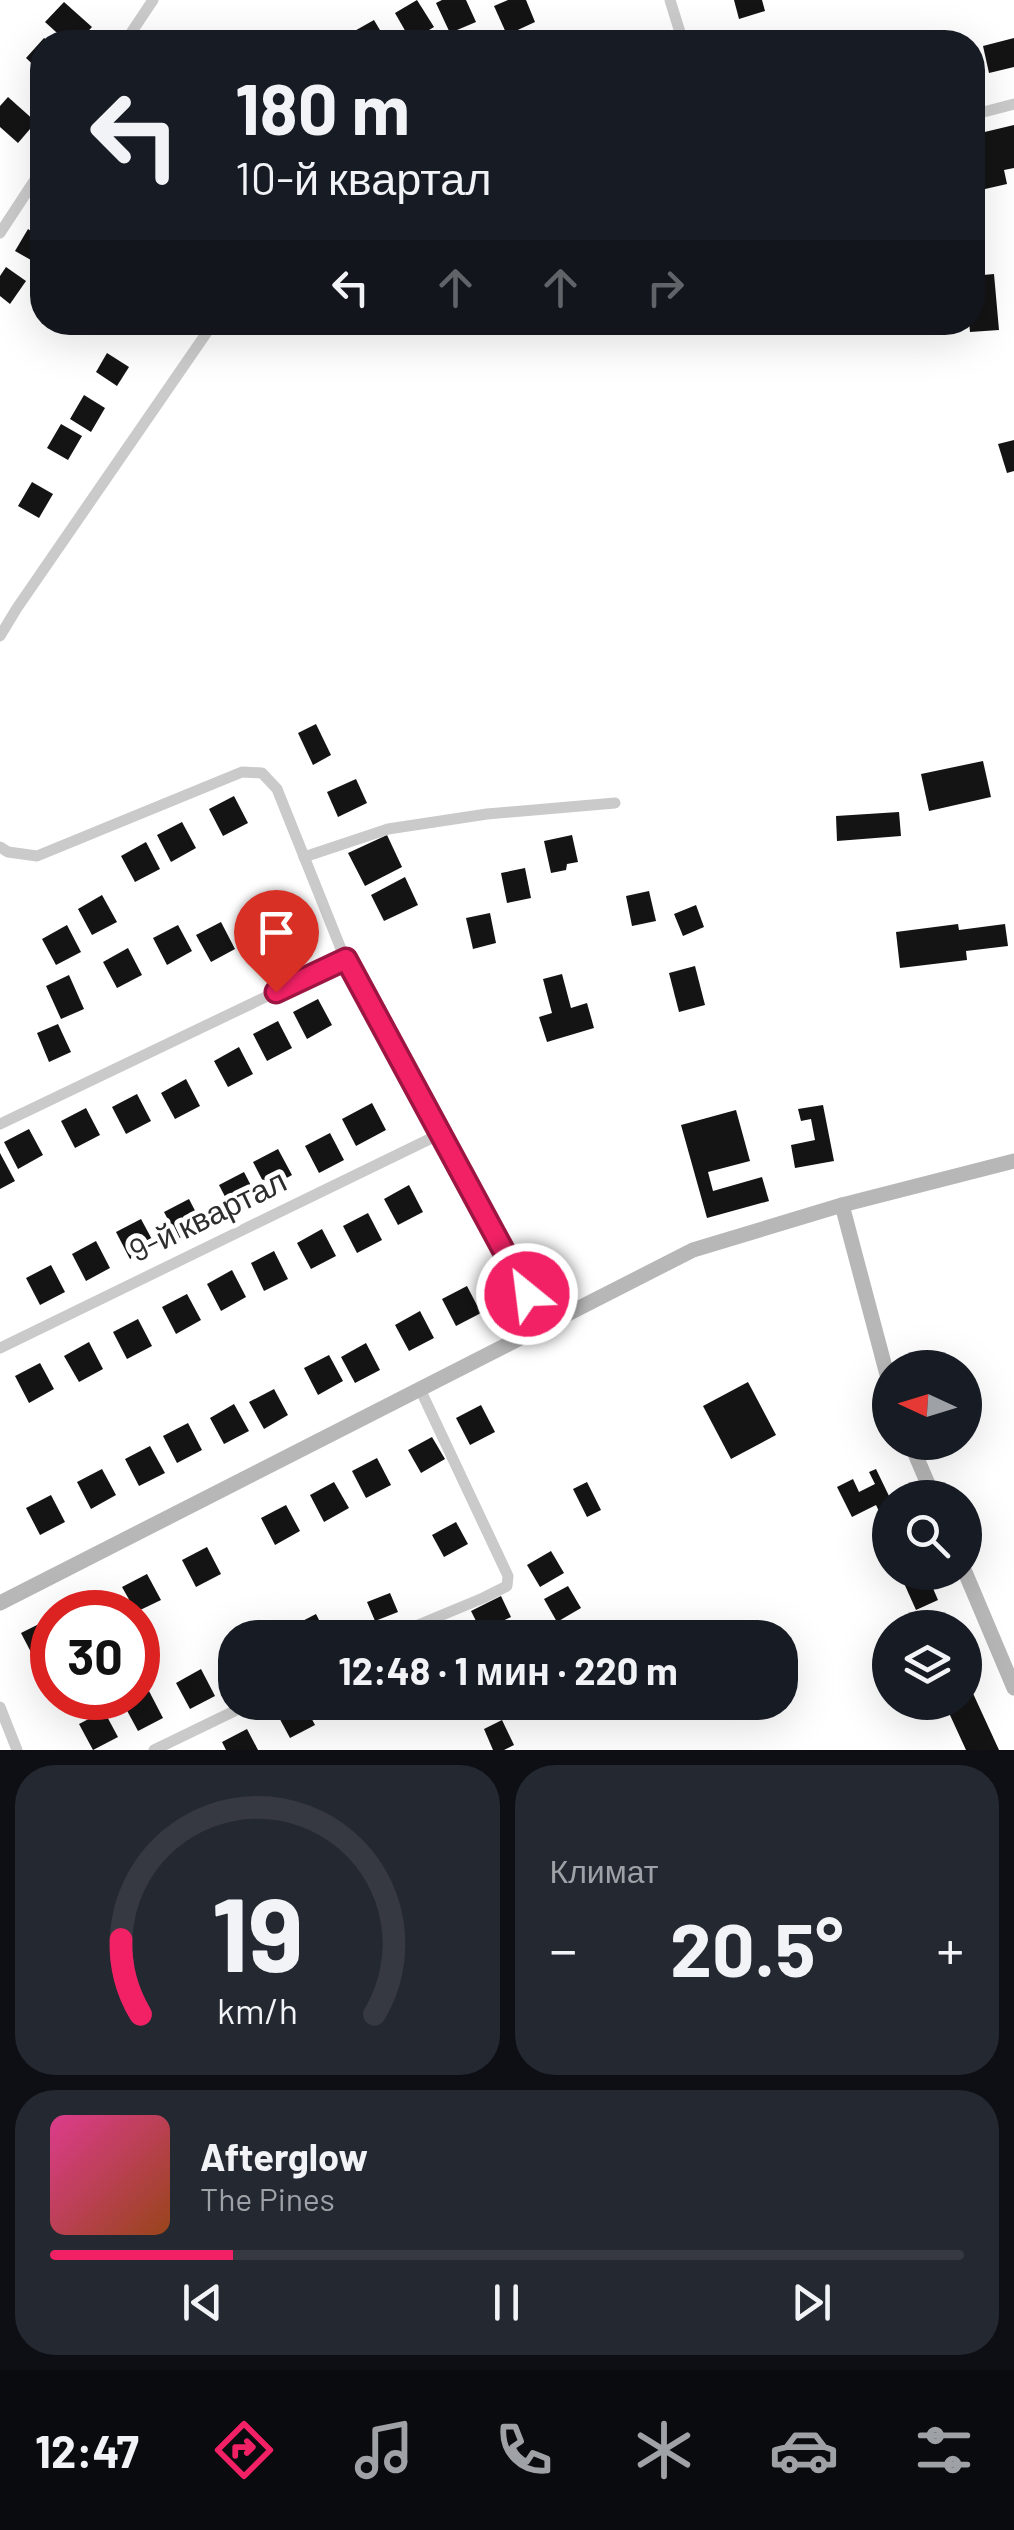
<!DOCTYPE html>
<html lang="ru">
<head>
<meta charset="utf-8">
<style>
  :root { --surface:#171b24; --page:#242831; --text:#f1f3f6; --muted:#9ea1a6; --line:#363941; --accent:#f22166 }
  body { margin:0; font-family:Barlow,sans-serif; background:var(--page); color:var(--text); height:100vh; display:flex; flex-direction:column; font-size:38px; white-space:nowrap }
  * { box-sizing:border-box; margin:0 }
  p { font-size:32px; color:var(--muted) }
  .icon { flex:none; width:55px; height:55px; fill:none; stroke:currentColor; stroke-width:2; stroke-linecap:round; stroke-linejoin:round }
  .map { position:relative; height:1750px; overflow:hidden }
  .panel { display:flex; flex-direction:column; gap:15px; padding:15px; background:#0d0f14; flex:1 }
  .panel>* { flex:none }
  .guide { position:absolute; left:30px; top:30px; width:955px; height:305px; border-radius:40px; box-shadow:0 10px 40px #0002; background:#171b24; color:var(--text); overflow:hidden }
  .needle { width:65px; rotate:274deg }
  .fabs { position:absolute; left:872px; top:1350px; display:grid; gap:20px }
  .fabs a { display:grid; place-items:center; width:110px; height:110px; border-radius:50%; background:var(--surface); box-shadow:0 10px 40px #0002; font-size:50px }
  .speed { position:absolute; left:30px; top:1590px; display:flex; gap:20px; font-size:50px; font-weight:700; text-align:center }
  .speed>* { display:grid; place-content:center; width:130px; height:130px; border-radius:50%; background:var(--surface); box-shadow:0 10px 40px #0002; line-height:1 }
  .speed .limit { border:15px solid #d22; background:#fff; color:#111 }
  .pin { position:absolute; display:grid; place-items:center; width:85px; height:85px; color:#fff; margin:-102px -42px; border-radius:50% 50% 50% 0; rotate:-45deg; box-shadow:0 0 10px #0007 }
  .pin .icon { rotate:45deg }
  .me { position:absolute; width:110px; margin:-55px; rotate:331deg; stroke-linejoin:round; filter:drop-shadow(0 0 8px #0008) }
  .turn { display:flex; align-items:center; gap:35px; height:210px; padding:0 40px; font-size:45px }
  .turn .icon { width:130px; height:130px; stroke-width:2.5 }
  .turn b { display:block; font-size:70px; line-height:85px }
  .lanes { display:flex; align-items:center; height:95px; padding:0 40px; background:#0003; justify-content:center; gap:50px; direction:ltr }
  .lanes .off { opacity:.35 }
  .big { font-size:75px; font-weight:700; line-height:1.1 }
  .panel .card { flex:1; display:flex; flex-direction:column; justify-content:center; gap:15px; min-width:0; padding:0 35px; border-radius:40px; background:var(--page) }
  .panel .dial { align-items:center; gap:0 }
  .dial svg { height:260px; overflow:visible; fill:none; stroke:var(--line); stroke-width:7; stroke-linecap:round; text-anchor:middle }
  .dial text { fill:var(--text); stroke:none }
  .song { display:flex; align-items:center; gap:30px }
  .cover { width:120px; height:120px; border-radius:15px; background:linear-gradient(135deg,hsl(330 70% 55%),hsl(20 70% 35%)) }
  .played { height:10px; border-radius:5px; background:linear-gradient(90deg,var(--accent) 20%,var(--line) 20%) }
  .keys { display:flex; justify-content:space-around; direction:ltr }
  .heat { display:flex; justify-content:space-between; align-items:center; font-size:55px; direction:ltr }
  .panel .tiles { flex:1; display:grid; gap:15px; grid-template-columns:1fr 1fr }
  .card:last-child { grid-column:span 2 }
  .trip { position:absolute; left:218px; top:1620px; width:580px; height:100px; border-radius:40px; background:var(--surface); box-shadow:0 10px 40px #0002; font-weight:700; line-height:100px; text-align:center }
  .tabs { display:flex; height:160px; justify-content:space-around; align-items:center; background:#090b0e; color:var(--muted) }
  .tabs .icon { width:70px; height:70px }
  .tabs .current { color:var(--accent) }
  .tabs b { font-size:45px; color:var(--text) }
  .map>svg:first-child { display:block }
</style>
</head>
<body>
<div class="map">
<svg width="1014" height="1750" viewBox="0 0 1014 1750">
  <rect width="100%" height="100%" fill="#fff"/>
  <!-- building -->
  <g fill="#141414">
    <path d="M417 0 434 27 411 41 395 13Z"/>
    <path d="M442 0H466L476 22 450 33 436 3Z"/>
    <path d="M508 0H526L535 22 507 35 494 6Z"/>
    <path d="M734 0H762L765 11 739 19Z"/>
    <path d="M64 2 92 27 78 42H67L45 22Z"/>
    <path d="M374 20 387 42H356L351 33Z"/>
    <path d="M44 38 50 42H42V73L26 58Z"/>
    <path d="M1014 38V67L989 73 983 46Z"/>
    <path d="M8 97 36 122 18 143 0 127V106Z"/>
    <path d="M1014 125V168L1004 170 1007 184 972 192V135Z"/>
    <path d="M28 229 42 238V256L38 264 15 251Z"/>
    <path d="M6 267 26 281 10 304 0 296V276Z"/>
    <path d="M994 274 999 330 970 332 969 322H972V276Z"/>
    <path d="M107 353 129 367 117 386 96 372Z"/>
    <path d="M84 395 105 408 91 432 70 419Z"/>
    <path d="M61 424 82 436 68 460 47 448Z"/>
    <path d="M1014 440V471L1007 473 998 444Z"/>
    <path d="M32 482 53 494 39 518 18 506Z"/>
    <path d="M316 724 331 755 313 765 298 733Z"/>
    <path d="M983 761 991 797 929 811 921 774Z"/>
    <path d="M356 779 367 803 338 817 327 792Z"/>
    <path d="M234 796 248 823 223 836 209 809Z"/>
    <path d="M899 812 901 836 837 841 836 816Z"/>
    <path d="M182 822 196 848 171 862 157 835Z"/>
    <path d="M387 835 402 867 365 886 348 853Z"/>
    <path d="M572 835 578 862 567 864 566 870 551 873 544 841Z"/>
    <path d="M146 842 160 869 135 882 121 856Z"/>
    <path d="M525 868 531 898 507 903 501 873Z"/>
    <path d="M405 877 418 905 384 921 371 895Z"/>
    <path d="M649 891 656 921 632 926 626 896Z"/>
    <path d="M102 895 117 922 92 935 78 909Z"/>
    <path d="M696 905 704 927 683 936 674 914Z"/>
    <path d="M490 913 496 943 473 949 466 918Z"/>
    <path d="M295 917 309 943 284 957 270 930Z"/>
    <path d="M221 922 235 949 211 962 196 935Z"/>
    <path d="M958 924 959 930 1005 924 1008 946 966 951 967 960 900 968 896 932Z"/>
    <path d="M67 925 81 952 56 965 42 939Z"/>
    <path d="M178 925 192 951 167 965 153 938Z"/>
    <path d="M128 948 142 975 117 988 103 962Z"/>
    <path d="M695 966 705 1005 679 1012 669 973Z"/>
    <path d="M562 974 571 1008 587 1003 594 1028 547 1042 539 1017 552 1013 543 979Z"/>
    <path d="M69 975 84 1009 61 1019 46 986Z"/>
    <path d="M318 999 332 1025 307 1039 293 1012Z"/>
    <path d="M278 1021 292 1048 267 1061 253 1034Z"/>
    <path d="M58 1024 71 1052 49 1062 37 1033Z"/>
    <path d="M239 1047 253 1074 228 1087 214 1061Z"/>
    <path d="M186 1079 200 1106 175 1119 161 1093Z"/>
    <path d="M137 1094 151 1121 126 1134 112 1107Z"/>
    <path d="M372 1103 386 1130 356 1146 342 1119Z"/>
    <path d="M823 1105 834 1161 795 1168 791 1145 815 1140 811 1119 801 1121 798 1109Z"/>
    <path d="M86 1108 100 1135 75 1148 61 1121Z"/>
    <path d="M736 1110 750 1161 708 1172 713 1191 762 1177 769 1201 707 1218 681 1125Z"/>
    <path d="M29 1129 43 1155 18 1169 4 1142Z"/>
    <path d="M330 1133 344 1160 319 1173 305 1146Z"/>
    <path d="M278 1149 292 1175 267 1189 253 1162Z"/>
    <path d="M0 1153 15 1181 0 1189Z"/>
    <path d="M244 1172 258 1199 233 1212 219 1185Z"/>
    <path d="M409 1185 423 1212 398 1225 384 1199Z"/>
    <path d="M189 1199 203 1226 178 1239 164 1212Z"/>
    <path d="M368 1213 382 1240 357 1253 343 1226Z"/>
    <path d="M141 1219 155 1245 130 1259 116 1232Z"/>
    <path d="M322 1229 336 1256 311 1269 297 1243Z"/>
    <path d="M96 1241 110 1268 86 1281 72 1254Z"/>
    <path d="M274 1251 288 1279 264 1291 251 1263Z"/>
    <path d="M51 1265 65 1292 40 1305 26 1278Z"/>
    <path d="M232 1270 246 1297 221 1311 207 1284Z"/>
    <path d="M467 1286 481 1313 456 1326 442 1299Z"/>
    <path d="M187 1294 201 1320 176 1334 162 1307Z"/>
    <path d="M420 1311 434 1338 409 1351 395 1325Z"/>
    <path d="M138 1319 152 1346 127 1359 113 1332Z"/>
    <path d="M89 1342 103 1369 79 1382 64 1356Z"/>
    <path d="M366 1343 380 1370 355 1383 341 1357Z"/>
    <path d="M329 1355 343 1381 318 1395 304 1368Z"/>
    <path d="M40 1363 54 1389 29 1403 15 1376Z"/>
    <path d="M748 1382 776 1435 731 1459 703 1406Z"/>
    <path d="M274 1389 288 1415 264 1429 249 1402Z"/>
    <path d="M234 1404 249 1431 224 1444 210 1418Z"/>
    <path d="M481 1405 495 1432 470 1445 456 1418Z"/>
    <path d="M188 1423 202 1450 177 1463 163 1436Z"/>
    <path d="M432 1437 445 1459 421 1473 408 1450Z"/>
    <path d="M150 1446 165 1473 139 1486 125 1459Z"/>
    <path d="M377 1458 391 1485 366 1498 352 1471Z"/>
    <path d="M102 1469 116 1495 91 1509 77 1482Z"/>
    <path d="M876 1469 890 1498V1534L876 1505 852 1517 837 1487 853 1479 859 1492 875 1484 869 1472Z"/>
    <path d="M334 1482 349 1508 324 1522 310 1495Z"/>
    <path d="M587 1482 601 1510 587 1517 573 1489Z"/>
    <path d="M51 1495 65 1522 40 1535 26 1508Z"/>
    <path d="M286 1505 300 1531 275 1545 261 1518Z"/>
    <path d="M456 1522 468 1544 444 1557 432 1535Z"/>
    <path d="M207 1547 221 1574 196 1587 182 1560Z"/>
    <path d="M551 1551 564 1573 540 1587 527 1565Z"/>
    <path d="M899 1572H926L938 1600 916 1610Z"/>
    <path d="M147 1574 161 1600 136 1612 122 1587Z"/>
    <path d="M568 1586 581 1608 557 1622 544 1599Z"/>
    <path d="M390 1593 398 1612 375 1621 367 1602Z"/>
    <path d="M98 1596 107 1612H75L73 1609Z"/>
    <path d="M501 1596 511 1617 481 1631 471 1611Z"/>
    <path d="M316 1614 328 1638H296L291 1627Z"/>
    <path d="M47 1620 52 1631V1651L35 1660 21 1633Z"/>
    <path d="M201 1669 215 1696 190 1709 176 1683Z"/>
    <path d="M965 1676 999 1750H966L944 1702H965Z"/>
    <path d="M149 1691 163 1718 138 1731 124 1705Z"/>
    <path d="M293 1702H303L315 1725 290 1738 276 1712Z"/>
    <path d="M104 1711 118 1737 93 1750 79 1724Z"/>
    <path d="M502 1720 514 1745 504 1750H493L484 1729Z"/>
    <path d="M247 1729 258 1750H226L222 1742Z"/>
  </g>
  <g fill="none" stroke-linecap="round" stroke-linejoin="round">
    <!-- street -->
    <g stroke="#cacaca" stroke-width="11">
      <path d="M670 0 683 42"/>
      <path d="M125 42 153 0"/>
      <path d="M972 115 1014 104"/>
      <path d="M0 233 42 169"/>
      <path d="M0 636 17 608 214 322"/>
      <path d="M0 847 8 852 37 856 242 772 262 773 277 789 345 959 544 1325"/>
      <path d="M304 857 388 829 487 814 615 803"/>
      <path d="M0 1124 345 959"/>
      <path d="M0 1348 440 1134"/>
      <path d="M387 1638 483 1598 507 1586 508 1576 420 1389"/>
      <path d="M0 1707 17 1750"/>
      <path d="M154 1750 253 1702"/>
    </g>
    <!-- secondary -->
    <g stroke="#b7b7b7" stroke-width="15">
      <path d="M842 1205 890 1386"/>
      <path d="M910 1442 934 1498"/>
      <path d="M965 1572 1014 1688"/>
      <path d="M0 1603 693 1250 842 1205 1014 1161"/>
    </g>
  </g>
  <g fill="none" stroke-linecap="round" stroke-linejoin="round">
    <!-- route casing -->
    <g stroke="#9d1542" stroke-width="25">
      <path id="route" d="M276 992 346 959 527 1294"/>
    </g>
    <!-- route -->
    <use href="#route" stroke="#f22166" stroke-width="18"/>
  </g>
  <g text-anchor="middle" stroke-width="10" stroke-linejoin="round" paint-order="stroke">
    <!-- street labels -->
    <g font-size="32" fill="#2d2d2d" stroke="#fff">
      <text transform="translate(208 1216) rotate(-26)" y="11">9-й квартал</text>
    </g>
  </g>
</svg>
<div class="fabs">
<a><svg class="needle" viewBox="-14 -14 28 28"><path d="M0-13l5 13h-10z" fill="#e53935"/><path d="M0 13l5-13h-10z" fill="#9ea1a6"/></svg></a>
<a><svg class="icon" aria-label="search" viewBox="0 0 24 24"><circle cx="10" cy="10" r="6"/><path d="M15 15l6 6"/></svg></a>
<a><svg class="icon" aria-label="layers" viewBox="0 0 24 24"><path d="M12 4l9 5-9 5-9-5zM3 14l9 5 9-5"/></svg></a>
</div>
<div class="speed"><div class="limit">30</div></div>
<div class="pin" style="left:276px;top:992px;background:#d93025"><svg class="icon" aria-label="arrive" viewBox="0 0 24 24"><path d="M6 21V4h12l-3 4 3 4H6"/></svg></div>
<svg class="me" style="left:527px;top:1294px" viewBox="-20 -20 40 40"><circle r="17" fill="#f22166" stroke="#fff" stroke-width="3"/><path d="M0-11L8 9 0 5-8 9z" fill="#fff"/></svg>
<div class="trip">12:48 · 1 мин · 220 m</div>
<div class="guide">
<div class="turn"><svg class="icon" aria-label="left" viewBox="0 0 24 24"><path d="M17 20v-9H6M10 6l-5 5 5 5"/></svg><div><b>180 m</b>10-й квартал</div></div>
<div class="lanes"><svg class="icon" aria-label="left" viewBox="0 0 24 24"><path d="M17 20v-9H6M10 6l-5 5 5 5"/></svg><svg class="icon off" aria-label="ahead" viewBox="0 0 24 24"><path d="M12 20V5M6 11l6-6 6 6"/></svg><svg class="icon off" aria-label="ahead" viewBox="0 0 24 24"><path d="M12 20V5M6 11l6-6 6 6"/></svg><svg class="icon off" aria-label="right" viewBox="0 0 24 24"><path d="M7 20v-9h11M14 6l5 5-5 5"/></svg></div>
</div>
</div>
<section class="panel">
<div class="tiles">
<div class="card dial"><svg viewBox="0 0 100 80">
<path d="M14 69A42 42 0 1 1 86 69"/>
<path d="M14 69A42 42 0 0 1 8 46" stroke="#f22166"/>
<text x="50" y="56" font-size="32" font-weight="700">19</text>
<text x="50" y="72" font-size="11">km/h</text>
</svg></div>
<div class="card"><p>Климат</p>
<div class="heat"><a>−</a><b class="big">20.5°</b><a>+</a></div>
</div>
<div class="card">
<div class="song"><i class="cover"></i><div><b>Afterglow</b><p>The Pines</p></div></div>
<div class="played"></div>
<div class="keys"><svg class="icon" aria-label="previous" viewBox="0 0 24 24"><path d="M18 5L8 12l10 7zM5 5v14"/></svg><svg class="icon" aria-label="pause" viewBox="0 0 24 24"><path d="M8 5v14M16 5v14"/></svg><svg class="icon" aria-label="next" viewBox="0 0 24 24"><path d="M6 5l10 7-10 7zM19 5v14"/></svg></div>
</div>
</div>
</section>
<nav class="tabs">
<b>12:47</b>
<svg class="icon current" aria-label="directions" viewBox="0 0 24 24"><path d="M12 3l9 9-9 9-9-9zM9 14v-3h6M13 9l2 2-2 2"/></svg>
<svg class="icon" aria-label="music" viewBox="0 0 24 24"><path d="M9 18V5l10-2v13"/><circle cx="6" cy="18" r="3"/><circle cx="16" cy="16" r="3"/></svg>
<svg class="icon" aria-label="phone" viewBox="0 0 24 24"><path d="M5 4h4l2 5-3 2q2 4 5 5l2-3 5 2v4C11 20 4 13 5 4z"/></svg>
<svg class="icon" aria-label="climate" viewBox="0 0 24 24"><path d="M12 3v18M4 7l16 10M4 17L20 7"/></svg>
<svg class="icon" aria-label="car" viewBox="0 0 24 24"><path d="M5 17H2v-5l4-1 3-4h7l3 4 3 1v5h-3M9 17h6M6 11h13"/><circle cx="7" cy="17" r="2"/><circle cx="17" cy="17" r="2"/></svg>
<svg class="icon" aria-label="filters" viewBox="0 0 24 24"><path d="M4 7h16M4 17h16"/><circle cx="9" cy="7" r="2"/><circle cx="15" cy="17" r="2"/></svg>
</nav>
</body>
</html>
